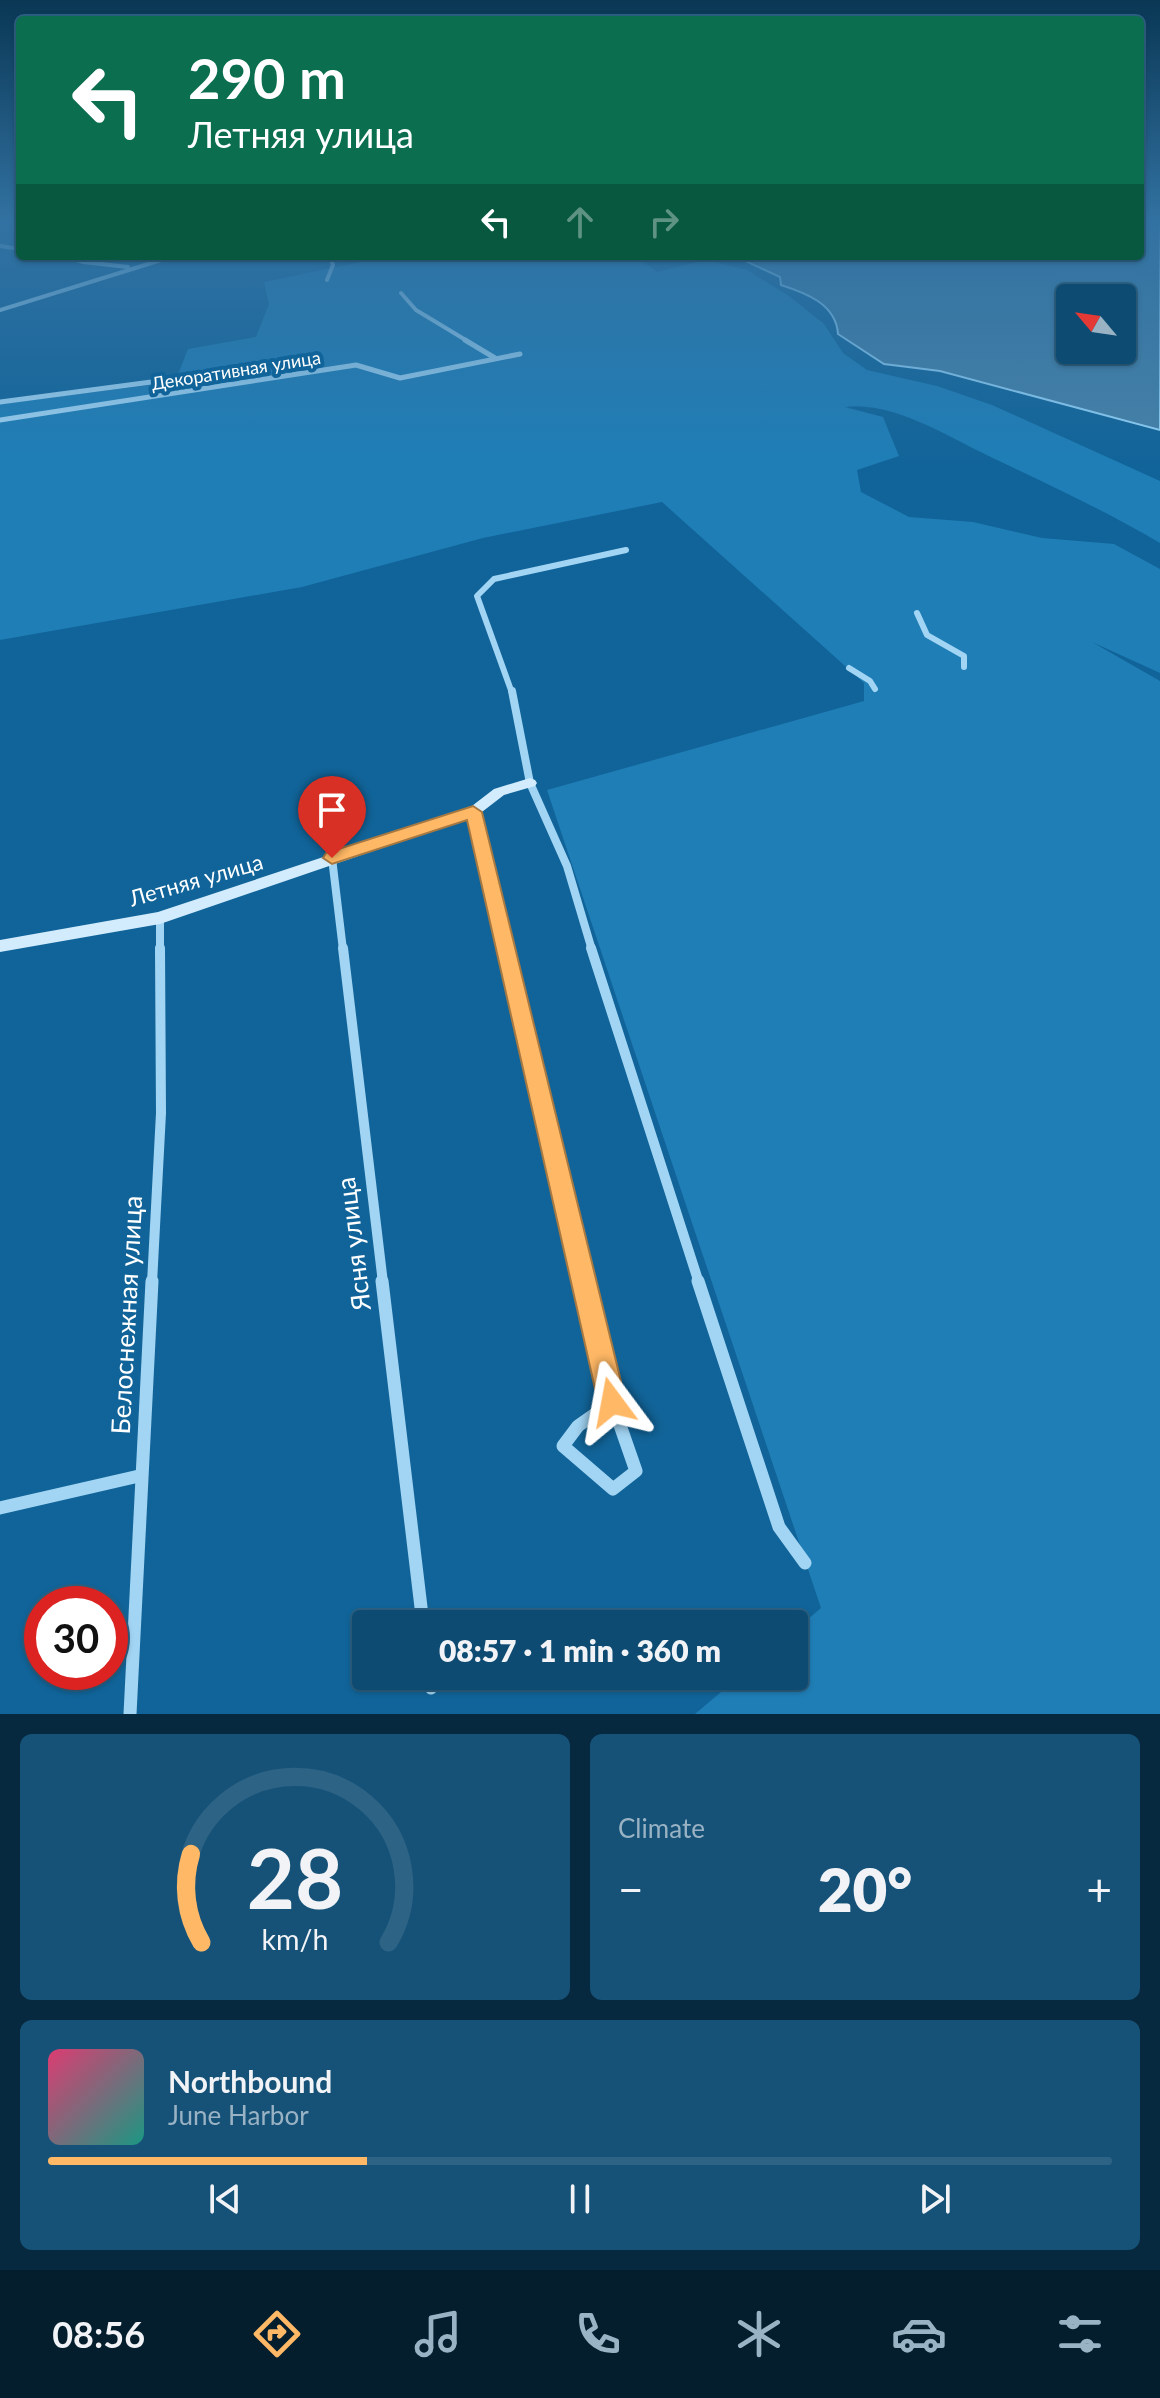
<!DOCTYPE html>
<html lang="en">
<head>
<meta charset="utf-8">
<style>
  :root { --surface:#0d4b73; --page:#165278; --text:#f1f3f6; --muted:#9ab3c4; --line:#2d6385; --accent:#ffb865 }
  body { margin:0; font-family:Lato,sans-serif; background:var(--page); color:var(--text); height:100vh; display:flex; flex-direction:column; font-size:30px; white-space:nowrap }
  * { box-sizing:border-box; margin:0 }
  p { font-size:26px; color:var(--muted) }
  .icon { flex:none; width:44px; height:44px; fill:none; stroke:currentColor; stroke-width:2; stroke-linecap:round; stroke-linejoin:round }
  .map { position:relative; height:1714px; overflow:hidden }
  .side { display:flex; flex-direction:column; gap:20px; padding:20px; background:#07293f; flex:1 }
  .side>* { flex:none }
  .banner { position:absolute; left:16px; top:16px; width:1128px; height:244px; border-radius:8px; box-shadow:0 2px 6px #0004,0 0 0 2px var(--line); background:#0b6e4f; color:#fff; overflow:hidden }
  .needle { width:52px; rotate:299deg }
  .fabs { position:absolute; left:1056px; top:284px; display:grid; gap:16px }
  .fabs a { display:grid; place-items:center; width:80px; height:80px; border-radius:8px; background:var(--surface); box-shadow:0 2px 6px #0004,0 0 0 2px var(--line); font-size:40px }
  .speed { position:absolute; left:24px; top:1586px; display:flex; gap:16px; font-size:40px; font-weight:700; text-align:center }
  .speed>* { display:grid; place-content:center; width:104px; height:104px; border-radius:50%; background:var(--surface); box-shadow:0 2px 6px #0004,0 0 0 2px var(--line); line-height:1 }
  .speed .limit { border:12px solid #d22; background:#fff; color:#111 }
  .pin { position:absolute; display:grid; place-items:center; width:68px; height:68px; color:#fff; margin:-82px -34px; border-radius:50% 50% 50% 0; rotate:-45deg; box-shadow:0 0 8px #0007 }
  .pin .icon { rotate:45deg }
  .me { position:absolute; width:88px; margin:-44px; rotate:347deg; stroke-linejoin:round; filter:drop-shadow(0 0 6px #0008) }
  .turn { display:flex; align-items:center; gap:28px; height:168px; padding:0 40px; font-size:36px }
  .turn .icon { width:104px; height:104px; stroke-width:2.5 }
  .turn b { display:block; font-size:56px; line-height:68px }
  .lanes { display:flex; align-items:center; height:76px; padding:0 40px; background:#0003; justify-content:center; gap:40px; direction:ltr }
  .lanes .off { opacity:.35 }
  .big { font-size:60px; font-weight:800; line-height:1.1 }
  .side .tile { flex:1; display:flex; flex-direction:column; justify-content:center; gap:12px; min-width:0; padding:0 28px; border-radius:12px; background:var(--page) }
  .side .dial { align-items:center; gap:0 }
  .dial svg { height:208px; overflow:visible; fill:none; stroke:var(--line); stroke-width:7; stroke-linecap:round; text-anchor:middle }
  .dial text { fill:var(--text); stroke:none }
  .song { display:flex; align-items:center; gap:24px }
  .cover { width:96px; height:96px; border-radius:12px; background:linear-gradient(135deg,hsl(340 70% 55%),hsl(170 70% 35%)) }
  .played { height:8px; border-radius:4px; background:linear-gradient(90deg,var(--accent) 30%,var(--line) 30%) }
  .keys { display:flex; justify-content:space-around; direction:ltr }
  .heat { display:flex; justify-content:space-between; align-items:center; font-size:44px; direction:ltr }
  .side .tiles { flex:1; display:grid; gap:20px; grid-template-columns:1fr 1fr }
  .tile:last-child { grid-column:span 2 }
  .trip { position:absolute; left:352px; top:1610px; width:456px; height:80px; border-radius:8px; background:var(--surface); box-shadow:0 2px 6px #0004,0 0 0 2px var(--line); font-weight:800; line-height:80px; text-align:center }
  .tabs { display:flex; height:128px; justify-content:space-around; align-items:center; background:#051e2e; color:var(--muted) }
  .tabs .icon { width:56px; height:56px }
  .tabs .on { color:var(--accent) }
  .tabs b { font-size:36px; color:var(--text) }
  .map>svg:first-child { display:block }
</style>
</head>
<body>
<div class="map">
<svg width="1160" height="1714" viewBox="0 0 1160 1714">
  <rect width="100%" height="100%" fill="#116499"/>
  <!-- green -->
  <path fill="#1f7eb6" d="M377 256H635L657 272 707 260 747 270 789 296 824 324 843 353 867 370 937 386 992 405 1160 481V543C1106 511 1051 486 995 459 951 439 895 401 845 407L883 417 899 456 857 470 861 492 909 517 973 522 1042 538 1114 544 1160 569V673L1092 642 1160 681V1714H695L740 1676H794V1631L821 1608 547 790 864 701V683L662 502 483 538 302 587 0 640V404L175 382 188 349 256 337 269 304 264 282 380 258Z"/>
  <!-- water -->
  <path fill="#4681a7" stroke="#94d3f8" stroke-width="2" fill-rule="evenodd" d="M1140 223H1160V430L940 371 884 364 838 334C836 304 806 293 781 285L780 277 735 256H1140ZM1070 298H1122V350H1070Z"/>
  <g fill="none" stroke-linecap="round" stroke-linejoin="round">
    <!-- street-far5 -->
    <g stroke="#a2d5f4" stroke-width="4">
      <path d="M0 246 20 249"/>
      <path d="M66 256 83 262 128 267"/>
      <path d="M327 280 333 265 330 256"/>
      <path d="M401 293 416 310 469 342"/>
      <path d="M0 310 174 256"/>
    </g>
    <!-- street-far4 -->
    <g stroke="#a2d5f4" stroke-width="5">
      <path d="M465 340 495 358"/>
      <path d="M0 402 174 379"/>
      <path d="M0 420 356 365 400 378 520 354"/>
    </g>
    <!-- street-far3 -->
    <g stroke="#a2d5f4" stroke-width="6">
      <path d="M917 613 927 635 964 656V667"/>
      <path d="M849 668 870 681 875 689"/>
      <path d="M512 693 477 596 494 579 626 550"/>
    </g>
    <!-- street-far2 -->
    <g stroke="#a2d5f4" stroke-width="8">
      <path d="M512 691 530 783 567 866 592 950"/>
      <path d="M473 812 506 950"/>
      <path d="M332 858 343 950"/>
      <path d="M160 918V950"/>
    </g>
    <!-- street-far1 -->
    <g stroke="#a2d5f4" stroke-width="10">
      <path d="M343 948 383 1283"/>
      <path d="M505 948 584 1283"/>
      <path d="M591 948 699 1283"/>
      <path d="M152 1283 161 1113 160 948"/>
    </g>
    <!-- street -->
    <g stroke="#a2d5f4" stroke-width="13">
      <path d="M382 1281 423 1624"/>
      <path d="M584 1281 612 1402"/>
      <path d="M698 1281 779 1527 805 1563"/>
      <path d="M612 1402 636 1471 613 1489 563 1446 578 1426Z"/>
      <path d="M0 1508 139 1476"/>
      <path d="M429 1676 431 1688"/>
      <path d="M130 1714 152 1281"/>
    </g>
    <!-- secondary -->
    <path fill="#d2ecfd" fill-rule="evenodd" d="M530 778 535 780 537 783 535 786 504 795 478 815 160 924 0 952V940L158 912 468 809 494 789Z"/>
  </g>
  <!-- sky -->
  <linearGradient id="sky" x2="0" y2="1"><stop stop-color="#093754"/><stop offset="0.48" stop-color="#3272a2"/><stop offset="1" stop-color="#3272a2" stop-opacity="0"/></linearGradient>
  <rect width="1160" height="463" fill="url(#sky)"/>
  <!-- route -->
  <path fill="#ffb865" stroke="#a67842" stroke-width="2" d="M473 806 482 812 626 1402 622 1412 612 1416 602 1412 598 1402 467 820 332 864 323 858 326 853Z"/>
  <g text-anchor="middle" stroke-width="8" stroke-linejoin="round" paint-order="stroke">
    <!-- far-street labels -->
    <g font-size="18" fill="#fff" stroke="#116499">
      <text transform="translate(236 371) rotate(-9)" y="6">Декоративная улица</text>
    </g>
    <!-- street labels -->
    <g font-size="22" fill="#fff" stroke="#116499">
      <text transform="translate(196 880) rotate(-16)" y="8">Летняя улица</text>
    </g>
    <!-- near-street labels -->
    <g font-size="26" fill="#fff" stroke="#116499">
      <text transform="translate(354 1244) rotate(-97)" y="9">Ясня улица</text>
      <text transform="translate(127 1315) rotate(-87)" y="9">Белоснежная улица</text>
    </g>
  </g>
</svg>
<div class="fabs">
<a><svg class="needle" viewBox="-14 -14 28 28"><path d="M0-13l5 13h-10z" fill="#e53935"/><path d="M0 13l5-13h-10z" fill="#9ab3c4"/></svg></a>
</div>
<div class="speed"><div class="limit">30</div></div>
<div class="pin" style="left:332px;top:858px;background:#d93025"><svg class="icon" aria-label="arrive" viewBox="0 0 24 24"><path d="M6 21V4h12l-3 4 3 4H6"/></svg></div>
<svg class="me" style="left:612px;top:1402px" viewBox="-20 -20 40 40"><path d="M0-17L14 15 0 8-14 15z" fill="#ffb865" stroke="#fff" stroke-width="4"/></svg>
<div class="trip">08:57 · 1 min · 360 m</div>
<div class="banner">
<div class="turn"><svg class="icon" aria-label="left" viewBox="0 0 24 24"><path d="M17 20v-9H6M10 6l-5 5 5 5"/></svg><div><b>290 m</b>Летняя улица</div></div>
<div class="lanes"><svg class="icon" aria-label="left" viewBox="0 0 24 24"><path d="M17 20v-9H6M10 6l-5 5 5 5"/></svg><svg class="icon off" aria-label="ahead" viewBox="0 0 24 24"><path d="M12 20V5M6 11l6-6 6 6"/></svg><svg class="icon off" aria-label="right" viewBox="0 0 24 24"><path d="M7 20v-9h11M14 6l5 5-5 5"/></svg></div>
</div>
</div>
<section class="side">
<div class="tiles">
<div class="tile dial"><svg viewBox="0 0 100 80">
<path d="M14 69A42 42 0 1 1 86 69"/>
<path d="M14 69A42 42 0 0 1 10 35" stroke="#ffb865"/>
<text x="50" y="56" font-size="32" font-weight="700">28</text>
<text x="50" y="72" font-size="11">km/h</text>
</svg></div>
<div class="tile"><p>Climate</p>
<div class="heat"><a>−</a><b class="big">20°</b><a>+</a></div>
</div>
<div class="tile">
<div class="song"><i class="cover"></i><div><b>Northbound</b><p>June Harbor</p></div></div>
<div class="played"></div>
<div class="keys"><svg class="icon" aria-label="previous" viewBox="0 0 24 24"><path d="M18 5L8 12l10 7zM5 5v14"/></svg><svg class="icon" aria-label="pause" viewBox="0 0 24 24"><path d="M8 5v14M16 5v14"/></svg><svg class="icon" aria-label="next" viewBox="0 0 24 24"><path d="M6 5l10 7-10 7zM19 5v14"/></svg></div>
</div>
</div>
</section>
<nav class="tabs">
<b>08:56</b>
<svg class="icon on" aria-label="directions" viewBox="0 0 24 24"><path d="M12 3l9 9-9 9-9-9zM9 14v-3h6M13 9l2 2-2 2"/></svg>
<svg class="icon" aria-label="music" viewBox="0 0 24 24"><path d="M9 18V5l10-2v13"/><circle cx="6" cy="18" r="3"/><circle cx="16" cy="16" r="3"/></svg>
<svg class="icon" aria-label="phone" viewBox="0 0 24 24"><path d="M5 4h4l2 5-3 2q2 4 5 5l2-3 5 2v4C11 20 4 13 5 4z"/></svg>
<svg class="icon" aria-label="climate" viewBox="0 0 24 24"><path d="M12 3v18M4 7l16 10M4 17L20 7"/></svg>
<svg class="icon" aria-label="car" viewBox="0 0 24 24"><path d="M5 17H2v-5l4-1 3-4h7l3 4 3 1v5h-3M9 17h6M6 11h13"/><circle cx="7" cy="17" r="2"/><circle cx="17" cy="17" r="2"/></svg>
<svg class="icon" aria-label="filters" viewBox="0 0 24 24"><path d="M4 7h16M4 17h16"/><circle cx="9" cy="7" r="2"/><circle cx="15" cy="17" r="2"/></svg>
</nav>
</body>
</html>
